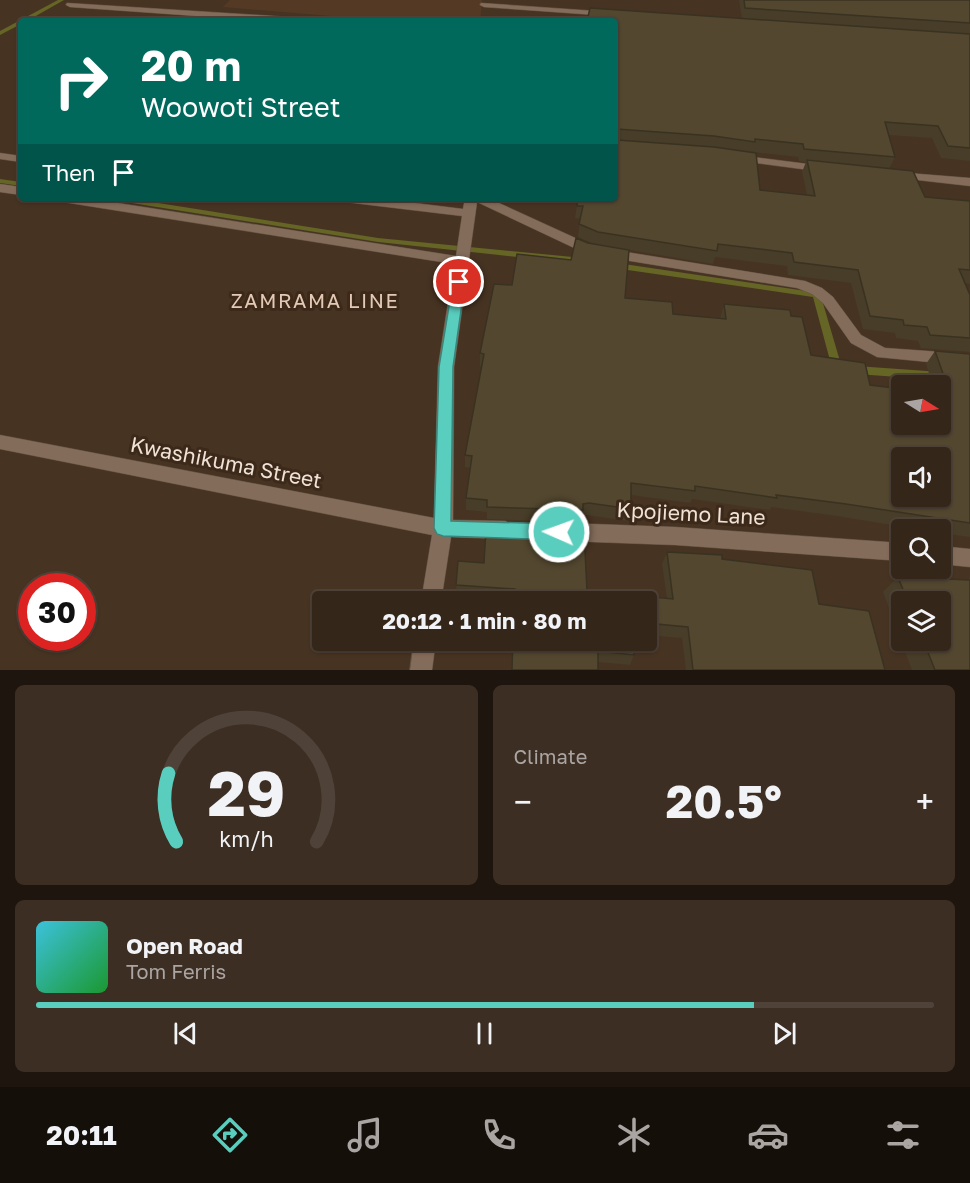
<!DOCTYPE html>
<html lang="en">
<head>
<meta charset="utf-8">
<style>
  :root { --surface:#35261a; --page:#3d2e23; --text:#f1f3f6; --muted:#aaa5a2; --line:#4f4339; --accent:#59cebe }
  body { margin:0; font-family:"Golos Text",sans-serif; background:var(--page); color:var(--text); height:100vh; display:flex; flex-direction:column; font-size:22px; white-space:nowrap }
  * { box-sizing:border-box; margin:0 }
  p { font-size:20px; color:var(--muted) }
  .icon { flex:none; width:33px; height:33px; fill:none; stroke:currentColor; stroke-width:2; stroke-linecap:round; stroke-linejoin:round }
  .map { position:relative; height:670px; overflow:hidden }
  .sheet { display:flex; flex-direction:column; gap:15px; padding:15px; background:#1d150e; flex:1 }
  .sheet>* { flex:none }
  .guide { position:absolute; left:18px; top:18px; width:600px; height:183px; border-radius:6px; box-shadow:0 2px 4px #0004,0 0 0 2px var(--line); background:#00695c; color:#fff; overflow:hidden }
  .needle { width:39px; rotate:101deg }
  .tools { position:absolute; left:891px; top:375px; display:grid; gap:12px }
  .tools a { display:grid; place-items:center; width:60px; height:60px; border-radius:6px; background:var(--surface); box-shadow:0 2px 4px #0004,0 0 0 2px var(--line); font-size:30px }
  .speed { position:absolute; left:18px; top:573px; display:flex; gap:12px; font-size:30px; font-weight:700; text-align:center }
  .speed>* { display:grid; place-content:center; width:78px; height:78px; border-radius:50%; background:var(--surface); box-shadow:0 2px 4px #0004,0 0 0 2px var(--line); line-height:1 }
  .speed .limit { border:9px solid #d22; background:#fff; color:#111 }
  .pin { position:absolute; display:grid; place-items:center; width:51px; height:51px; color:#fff; margin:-26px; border:3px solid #fff; border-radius:50%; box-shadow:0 2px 6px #0007 }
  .me { position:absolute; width:66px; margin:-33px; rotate:272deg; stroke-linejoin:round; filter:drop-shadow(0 0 4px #0008) }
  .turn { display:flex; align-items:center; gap:21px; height:126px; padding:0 24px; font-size:27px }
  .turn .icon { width:78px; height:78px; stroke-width:2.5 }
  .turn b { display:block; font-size:42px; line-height:51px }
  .then { display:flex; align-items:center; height:57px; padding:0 24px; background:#0003; gap:12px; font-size:22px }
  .big { font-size:45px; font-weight:700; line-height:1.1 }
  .sheet .tile { flex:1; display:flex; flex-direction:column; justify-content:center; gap:9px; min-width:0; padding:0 21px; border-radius:9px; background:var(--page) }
  .sheet .dial { align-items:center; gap:0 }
  .dial svg { height:156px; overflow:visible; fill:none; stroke:var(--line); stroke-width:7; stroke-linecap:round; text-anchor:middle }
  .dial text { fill:var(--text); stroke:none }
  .song { display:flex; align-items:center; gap:18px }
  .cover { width:72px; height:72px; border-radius:9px; background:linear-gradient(135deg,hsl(190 70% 55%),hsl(130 70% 35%)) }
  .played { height:6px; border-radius:3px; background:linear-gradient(90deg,var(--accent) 80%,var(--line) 80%) }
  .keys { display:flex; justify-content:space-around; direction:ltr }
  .heat { display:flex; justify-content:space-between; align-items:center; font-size:33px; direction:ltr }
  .sheet .tiles { flex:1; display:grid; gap:15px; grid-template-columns:1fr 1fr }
  .tile:last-child { grid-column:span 2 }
  .trip { position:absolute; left:312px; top:591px; width:345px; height:60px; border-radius:6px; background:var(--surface); box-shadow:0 2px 4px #0004,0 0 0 2px var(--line); font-weight:700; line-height:60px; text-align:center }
  .tab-bar { display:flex; height:96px; justify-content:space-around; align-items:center; background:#150f0a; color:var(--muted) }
  .tab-bar .icon { width:42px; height:42px }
  .tab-bar .selected { color:var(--accent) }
  .tab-bar b { font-size:27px; color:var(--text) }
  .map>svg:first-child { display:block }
</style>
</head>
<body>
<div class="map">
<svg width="970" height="670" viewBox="0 0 970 670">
  <rect width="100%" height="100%" fill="#473322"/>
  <!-- built -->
  <path fill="#543a25" d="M230 0H482L480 21H390L223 7Z"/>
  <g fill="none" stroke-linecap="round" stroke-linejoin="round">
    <!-- stream -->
    <g fill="#656525" fill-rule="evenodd">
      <path d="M58 0H64L27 21H21V24L0 35V31Z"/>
      <path d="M0 179 21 182V186L0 183Z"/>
      <path d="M109 198H127L378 238 583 258 587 261 583 264 378 242 113 200Z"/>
      <path d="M617 263 820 293 842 368 840 371H834L832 368 813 297 614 268 613 266Z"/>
      <path d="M856 366 941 372 944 373 946 376 944 379 941 380 856 374 853 373 851 370 853 367Z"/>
    </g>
    <!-- street casing -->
    <g stroke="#635243" stroke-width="1">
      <g id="street">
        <path d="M67 3 305 18 309 21H268L70 7 66 5Z"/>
        <path d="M481 3 610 12 614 14 610 16 484 7 480 5Z"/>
        <path d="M0 153 21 156V162L0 159Z"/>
        <path d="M737 155 824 166 830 169 824 172 733 160 731 158Z"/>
        <path d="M895 172 970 178V186L891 177 889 175Z"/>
        <path d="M0 184 21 187V195L0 192Z"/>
        <path d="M57 198H86L456 256 462 216 345 202 339 198H375L463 209 465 198H488L595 247 805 281 822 288 833 297 861 335 885 348 970 354V366L877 357 851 343 823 303 812 294 797 288 587 254 477 202 454 367 453 520 505 521 512 524 515 530 512 536 505 539 451 537 441 602H421L432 535 0 449V435L434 518 438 367 454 264 63 202Z"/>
        <path d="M565 523 675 527 902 543V561L675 545 565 541 558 538 555 532 558 526Z"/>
        <path d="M940 546 970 549V567L940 564Z"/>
        <path d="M414 640H436L432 670H410Z"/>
      </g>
    </g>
    <!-- street -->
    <use href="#street" fill="#846c5a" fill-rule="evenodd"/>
  </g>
  <!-- wall -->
  <g fill="#473d28" fill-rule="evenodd">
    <path d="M739 0H970V161L941 158 932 138 889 135 895 157 889 169 925 197 970 201V284L965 283 970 295V352L921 348 918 341 896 338 895 333 863 329 851 283 788 275 787 266 715 257 713 264 629 250 625 298 673 314 720 318 724 304 791 316 811 355 870 385 940 424V386H933L926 364 935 351 970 354V537L940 533V530H922L837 516 771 507 770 510 692 499 690 503 631 495V509L628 521 587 515 582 516 581 522 487 519V512L466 510V498L470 468 465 467V455L482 367 480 366V353L512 285 571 260 588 243 594 244 578 237 580 219 575 218 578 198 615 21 742 19ZM752 152 798 157 799 161 806 162 802 172 807 195 760 190Z"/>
    <path d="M667 552 722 559 819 604 885 670H686L682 638 646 635V602L515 601 457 597 456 585 587 591 667 598 662 564Z"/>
    <path d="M898 577 968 580 970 577V670H912L883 592ZM902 602H940V640H902Z"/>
    <path d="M513 640 634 655 630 665 598 662Z"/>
  </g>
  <!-- building -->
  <g fill="#53472f" stroke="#3a3221" stroke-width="1.5" fill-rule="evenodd">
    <path d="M744 0H970V23L745 8Z"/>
    <path d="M590 8 970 34V148L948 146 938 126 885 122 895 157 815 150 804 149 803 144 755 139V142L714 136 617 129 615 136V21H587Z"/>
    <path d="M615 138 617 140 714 147 756 153 760 190 815 196 807 160 913 171 925 197 970 201V270L959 269 970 295V338L930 335 927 327 904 325 903 320 870 316 858 270 794 262 792 253 718 244 717 251 598 232 579 224 583 206H577L578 198H615Z"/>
    <path d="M576 238 588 243 629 250 625 298 672 302 673 314 726 319 724 304 790 310 791 316 802 317 811 355 865 363 870 385 902 389V424H940V394L951 396 935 351 970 354V523L846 504 776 495 777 498 695 486V491L631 483V509L589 503 583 504V510L487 507V500L466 498 472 456 465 455 484 354 480 353 494 284 512 285 517 254 571 260ZM902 458H940V496H902Z"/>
    <path d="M486 528 584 531 587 591 673 599 667 552 722 555V559L812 570 819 604 869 611 885 670H693L688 627 646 623V602H515V589L456 585 458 561 484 563Z"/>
    <path d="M898 577 970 580V670H935L923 640H940V602H908Z"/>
    <path d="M513 640H633L634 655 598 651V670H512Z"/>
  </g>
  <!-- route -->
  <path fill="#59cebe" stroke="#3a867c" stroke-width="1.5" d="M459 278 465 282 453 367 451 521 559 524 565 526 568 532 565 538 559 540 443 536 437 534 434 528 439 367 453 282Z"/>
  <g text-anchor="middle" stroke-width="6" stroke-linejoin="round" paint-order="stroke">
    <!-- neighbourhood labels -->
    <g font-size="20" letter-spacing="1.5" fill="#e3c9b5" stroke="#3d2919">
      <text x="315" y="308">ZAMRAMA LINE</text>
    </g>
    <!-- near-street labels -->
    <g font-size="21" fill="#efe2d7" stroke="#3d2919">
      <text transform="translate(226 463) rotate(11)" y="7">Kwashikuma Street</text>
      <text transform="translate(691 514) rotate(3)" y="7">Kpojiemo Lane</text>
    </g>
  </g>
</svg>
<div class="tools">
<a><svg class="needle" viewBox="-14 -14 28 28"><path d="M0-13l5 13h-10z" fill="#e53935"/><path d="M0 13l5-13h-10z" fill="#aaa5a2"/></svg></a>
<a><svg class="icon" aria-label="sound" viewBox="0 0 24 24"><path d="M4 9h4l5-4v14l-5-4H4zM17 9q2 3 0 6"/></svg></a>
<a><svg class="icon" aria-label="search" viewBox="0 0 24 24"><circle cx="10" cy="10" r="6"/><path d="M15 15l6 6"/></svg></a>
<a><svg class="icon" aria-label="layers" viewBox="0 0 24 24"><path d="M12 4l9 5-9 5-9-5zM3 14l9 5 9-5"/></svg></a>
</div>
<div class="speed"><div class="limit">30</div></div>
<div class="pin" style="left:459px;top:282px;background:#d93025"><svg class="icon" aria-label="arrive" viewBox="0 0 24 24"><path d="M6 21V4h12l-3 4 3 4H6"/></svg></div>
<svg class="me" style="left:559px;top:532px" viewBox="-20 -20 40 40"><circle r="17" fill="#59cebe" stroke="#fff" stroke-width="3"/><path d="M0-11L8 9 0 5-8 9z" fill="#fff"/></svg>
<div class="trip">20:12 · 1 min · 80 m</div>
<div class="guide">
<div class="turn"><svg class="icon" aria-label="right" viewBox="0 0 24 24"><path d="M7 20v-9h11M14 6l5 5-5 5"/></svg><div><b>20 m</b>Woowoti Street</div></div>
<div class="then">Then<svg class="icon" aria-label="arrive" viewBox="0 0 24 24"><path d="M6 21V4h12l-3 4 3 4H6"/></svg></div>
</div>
</div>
<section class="sheet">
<div class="tiles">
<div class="tile dial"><svg viewBox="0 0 100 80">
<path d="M14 69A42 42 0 1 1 86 69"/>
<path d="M14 69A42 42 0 0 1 10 34" stroke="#59cebe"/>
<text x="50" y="56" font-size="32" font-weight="700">29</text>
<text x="50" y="72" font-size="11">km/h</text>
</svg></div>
<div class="tile"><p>Climate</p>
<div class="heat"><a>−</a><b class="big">20.5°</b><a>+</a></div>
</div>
<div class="tile">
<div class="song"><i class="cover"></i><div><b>Open Road</b><p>Tom Ferris</p></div></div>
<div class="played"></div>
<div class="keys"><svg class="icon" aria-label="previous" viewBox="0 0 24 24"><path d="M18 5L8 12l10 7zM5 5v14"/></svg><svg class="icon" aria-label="pause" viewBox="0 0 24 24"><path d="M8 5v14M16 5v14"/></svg><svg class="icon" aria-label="next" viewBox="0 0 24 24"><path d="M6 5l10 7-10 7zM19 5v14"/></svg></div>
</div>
</div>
</section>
<nav class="tab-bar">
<b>20:11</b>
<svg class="icon selected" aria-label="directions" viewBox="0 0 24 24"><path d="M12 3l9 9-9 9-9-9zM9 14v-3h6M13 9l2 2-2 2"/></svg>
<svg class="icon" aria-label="music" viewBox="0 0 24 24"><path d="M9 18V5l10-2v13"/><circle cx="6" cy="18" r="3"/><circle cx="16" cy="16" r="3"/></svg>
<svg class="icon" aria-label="phone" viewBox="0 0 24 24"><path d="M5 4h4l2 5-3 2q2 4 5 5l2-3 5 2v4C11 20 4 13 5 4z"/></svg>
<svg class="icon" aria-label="climate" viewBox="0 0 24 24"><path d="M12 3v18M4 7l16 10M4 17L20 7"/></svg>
<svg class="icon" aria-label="car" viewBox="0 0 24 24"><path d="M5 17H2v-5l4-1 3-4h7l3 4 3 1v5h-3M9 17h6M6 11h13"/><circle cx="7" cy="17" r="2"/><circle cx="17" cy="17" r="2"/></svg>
<svg class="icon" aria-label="filters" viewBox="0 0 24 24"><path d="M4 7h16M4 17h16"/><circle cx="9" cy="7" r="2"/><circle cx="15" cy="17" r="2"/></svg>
</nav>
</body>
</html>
